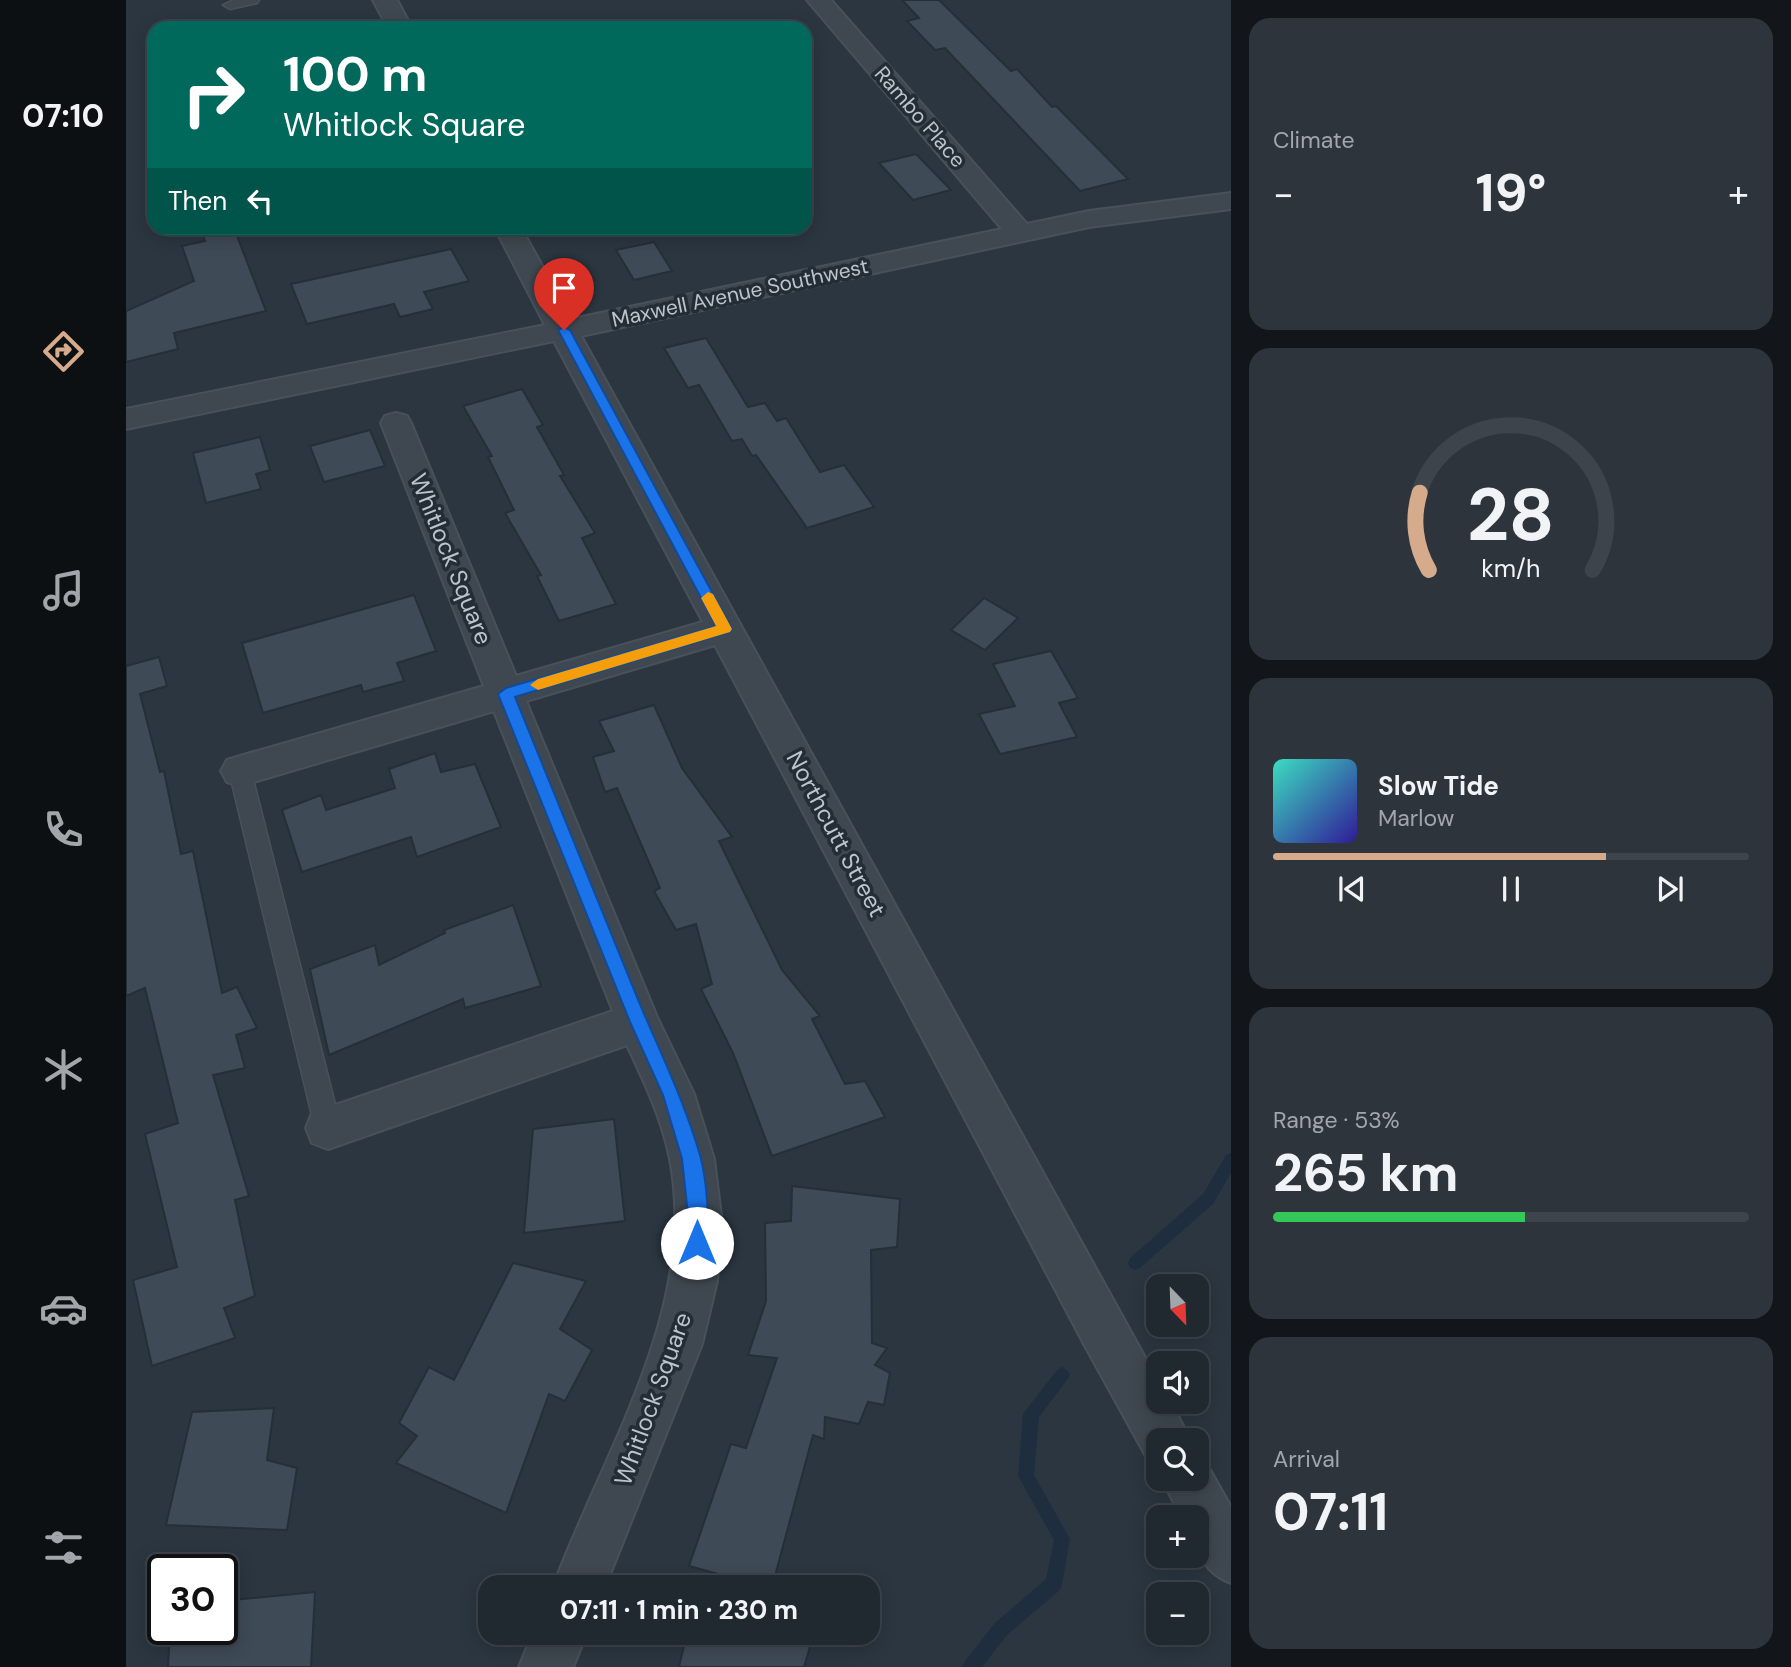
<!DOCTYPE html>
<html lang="en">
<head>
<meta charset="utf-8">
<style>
  :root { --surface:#202830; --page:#2d343c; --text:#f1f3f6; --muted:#a2a6ab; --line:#3d444c; --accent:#d6ab8b }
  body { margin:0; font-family:"DM Sans",sans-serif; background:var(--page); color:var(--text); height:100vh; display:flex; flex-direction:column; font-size:26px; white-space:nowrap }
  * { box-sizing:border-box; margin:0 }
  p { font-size:23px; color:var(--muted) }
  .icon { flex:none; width:38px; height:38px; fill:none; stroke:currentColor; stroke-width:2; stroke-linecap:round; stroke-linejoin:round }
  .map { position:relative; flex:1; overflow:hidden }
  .drawer { display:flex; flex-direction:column; gap:18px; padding:18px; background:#12161a; width:560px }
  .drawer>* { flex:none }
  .hud { position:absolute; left:21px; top:21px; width:665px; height:214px; border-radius:21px; box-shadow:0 4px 18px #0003,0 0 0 2px var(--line); background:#00695c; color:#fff; overflow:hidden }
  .needle { width:46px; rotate:157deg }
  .buttons { position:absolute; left:1020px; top:1274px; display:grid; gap:14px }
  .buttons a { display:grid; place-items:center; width:63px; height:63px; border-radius:14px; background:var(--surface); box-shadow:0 4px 18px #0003,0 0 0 2px var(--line); font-size:35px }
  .speed { position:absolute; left:21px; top:1554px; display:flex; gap:14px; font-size:35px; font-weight:700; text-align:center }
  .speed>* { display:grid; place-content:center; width:91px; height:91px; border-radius:50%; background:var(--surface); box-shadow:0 4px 18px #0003,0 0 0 2px var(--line); line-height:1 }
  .speed .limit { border:4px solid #111; border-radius:10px; background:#fff; color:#111 }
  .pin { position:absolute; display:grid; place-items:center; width:60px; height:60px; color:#fff; margin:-72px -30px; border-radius:50% 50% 50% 0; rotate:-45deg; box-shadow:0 0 7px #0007 }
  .pin .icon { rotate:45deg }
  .me { position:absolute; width:77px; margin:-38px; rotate:0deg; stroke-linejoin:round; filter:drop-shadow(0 0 5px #0008) }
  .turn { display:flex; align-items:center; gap:24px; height:147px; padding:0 21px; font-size:32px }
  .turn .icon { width:91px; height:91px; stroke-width:2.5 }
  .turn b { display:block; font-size:49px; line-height:60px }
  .then { display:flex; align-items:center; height:66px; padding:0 21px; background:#0003; gap:14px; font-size:26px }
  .big { font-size:52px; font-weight:700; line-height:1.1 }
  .drawer .card { flex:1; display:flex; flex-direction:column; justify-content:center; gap:10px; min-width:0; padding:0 24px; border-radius:21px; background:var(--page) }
  .drawer .dial { align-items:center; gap:0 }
  .dial svg { height:182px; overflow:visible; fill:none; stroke:var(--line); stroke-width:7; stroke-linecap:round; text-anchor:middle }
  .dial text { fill:var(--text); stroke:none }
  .song { display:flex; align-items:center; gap:21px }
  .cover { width:84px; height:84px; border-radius:10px; background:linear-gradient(135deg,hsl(170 70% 55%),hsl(250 70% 35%)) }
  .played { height:7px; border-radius:4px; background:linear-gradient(90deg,var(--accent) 70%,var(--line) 70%) }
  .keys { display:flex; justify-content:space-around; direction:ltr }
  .heat { display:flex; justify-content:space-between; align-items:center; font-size:38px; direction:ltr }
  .charge { height:10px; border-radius:5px; background:linear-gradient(90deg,#34c759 53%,var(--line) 0) }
  .trip { position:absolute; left:352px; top:1575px; width:402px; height:70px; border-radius:21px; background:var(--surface); box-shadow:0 4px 18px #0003,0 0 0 2px var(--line); font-weight:700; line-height:70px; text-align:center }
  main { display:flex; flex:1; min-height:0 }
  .dock { display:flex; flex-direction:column; width:126px; justify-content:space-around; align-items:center; background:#0d1013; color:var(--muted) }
  .dock .icon { width:49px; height:49px }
  .dock .active { color:var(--accent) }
  .dock b { font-size:32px; color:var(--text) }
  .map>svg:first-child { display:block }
</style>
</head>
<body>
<main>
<nav class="dock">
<b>07:10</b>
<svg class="icon active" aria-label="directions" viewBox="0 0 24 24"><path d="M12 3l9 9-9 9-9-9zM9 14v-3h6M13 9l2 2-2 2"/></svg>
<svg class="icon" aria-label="music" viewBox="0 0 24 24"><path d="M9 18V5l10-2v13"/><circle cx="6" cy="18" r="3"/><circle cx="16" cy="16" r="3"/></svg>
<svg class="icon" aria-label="phone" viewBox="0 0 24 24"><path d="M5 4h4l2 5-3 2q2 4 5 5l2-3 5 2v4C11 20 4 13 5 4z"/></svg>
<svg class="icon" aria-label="climate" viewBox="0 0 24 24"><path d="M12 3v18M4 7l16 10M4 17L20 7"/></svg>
<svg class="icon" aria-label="car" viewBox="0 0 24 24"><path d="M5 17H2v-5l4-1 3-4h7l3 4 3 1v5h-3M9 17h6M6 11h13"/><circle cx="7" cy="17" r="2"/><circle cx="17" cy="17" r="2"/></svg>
<svg class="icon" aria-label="filters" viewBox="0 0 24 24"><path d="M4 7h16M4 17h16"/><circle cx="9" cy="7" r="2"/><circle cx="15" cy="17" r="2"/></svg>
</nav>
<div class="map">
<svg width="1105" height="1667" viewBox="0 0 1105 1667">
  <rect width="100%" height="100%" fill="#2b3640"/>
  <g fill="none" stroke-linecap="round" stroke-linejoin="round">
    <!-- stream -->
    <g fill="#1f2e3e" fill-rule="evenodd">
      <path d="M1105 1153V1173L1087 1204 1014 1268 1009 1270 1004 1268 1002 1263 1004 1258 1077 1194 1100 1155Z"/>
      <path d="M936 1367 941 1370 944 1375 941 1380 913 1417 908 1475 944 1539 936 1584 934 1590 881 1635 856 1667H836L839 1661 869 1623 920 1579 928 1540 892 1476 897 1414 931 1370Z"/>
    </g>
  </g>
  <!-- building -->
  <g fill="#3e4a56" stroke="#252f38" stroke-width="2">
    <path d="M776 0H813L885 71 891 69 926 107 930 106 1002 179 954 191 819 48 809 50 781 21 793 18Z"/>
    <path d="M790 154 825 190 787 200 753 163Z"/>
    <path d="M108 228 140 311 48 333 52 349 0 362V311L68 281 56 246 79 241 77 235Z"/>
    <path d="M528 242 546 271 508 280 490 250Z"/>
    <path d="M325 249 343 281 298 292 307 309 274 317 268 304 181 324 165 284Z"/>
    <path d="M580 338 622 407 639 403 651 421 660 418 694 472 718 465 748 507 681 528 630 455 626 456 616 439 606 441 573 385 562 388 538 348Z"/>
    <path d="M396 389 417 425 411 427 438 475 434 476 469 533 456 538 490 604 433 621 411 576 415 575 379 513 388 510 362 457 366 456 337 406Z"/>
    <path d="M244 430 259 466 198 482 184 446Z"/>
    <path d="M134 437 144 470 130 474 135 489 80 503 67 453Z"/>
    <path d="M288 595 310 651 271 663 278 681 237 692 235 685 137 713 116 643Z"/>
    <path d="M858 598 892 618 859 650 825 630Z"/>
    <path d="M925 651 952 698 933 703 951 737 874 754 853 714 889 706 867 664Z"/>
    <path d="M33 657 41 686 14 694 34 772 38 771 55 854 67 851 96 993 111 987 131 1028 110 1035 119 1068 87 1075 123 1196 109 1200 129 1296 98 1308 109 1338 26 1366 7 1280 51 1267 19 1134 52 1123 19 988 0 996V666Z"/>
    <path d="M528 705 556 768 606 837 593 841 656 970 694 1016 686 1019 719 1084 739 1081 759 1117 646 1156 607 1053 575 989 586 984 570 924 550 930 528 891 534 888 491 788 479 792 467 757 488 751 473 721Z"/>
    <path d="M309 753 315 772 349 764 375 827 291 857 285 837 176 872 156 810 195 795 200 810 269 788 263 769Z"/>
    <path d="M387 905 415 986 339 1008 337 999 203 1055 184 969 249 945 253 965 319 933 318 930Z"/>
    <path d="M488 1119 499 1221 398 1233 407 1129Z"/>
    <path d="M666 1186 774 1199 771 1247 745 1250 746 1343 761 1348 749 1365 764 1373 758 1405 742 1402 733 1424 699 1417 698 1439 687 1435 646 1587H640L563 1566 605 1444 620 1448 651 1358 622 1355 640 1301 639 1223 665 1221Z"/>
    <path d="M387 1263 460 1281 434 1329 466 1350 439 1401 423 1394 380 1513 270 1463 291 1436 273 1423 303 1367 328 1380Z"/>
    <path d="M148 1408 141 1460 171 1468 161 1530 40 1525 66 1412Z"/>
    <path d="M189 1592 185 1667H42L44 1629H96V1601Z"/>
    <path d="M561 1633H688L678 1667H553Z"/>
  </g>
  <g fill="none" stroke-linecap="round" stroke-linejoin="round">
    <!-- lane casing -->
    <g stroke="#48515a" stroke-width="3">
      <g id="lane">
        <path d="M108 0H133L131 3 104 9 97 5Z"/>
        <path d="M114 762 122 765 125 771 215 1128 211 1137 202 1140 193 1137 189 1128 103 771 106 765Z"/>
      </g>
    </g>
    <!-- street casing -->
    <g stroke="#48515a" stroke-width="4">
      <g id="street">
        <path d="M247 0H271L286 28H262Z"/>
        <path d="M681 0H705L901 224 963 211 1105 193V209L963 227 455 336 1032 1381V1402H1045L1064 1440H1032V1462L1021 1458 958 1344 589 645 400 701 531 1017 568 1094 588 1159 596 1224 591 1281 576 1344 479 1587H427C477 1453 573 1307 544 1159 536 1119 518 1081 501 1045L202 1149 186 1143 180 1128 186 1113 487 1011 368 711 114 786 101 782 95 771 101 760 114 756 358 686 255 423 259 416 270 413 281 416 285 423 390 676 577 622 428 341 0 429V409L419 325 369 228H395L446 319 876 229Z"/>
        <path d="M1071 1458 1079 1461 1105 1507V1583C1073 1570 1071 1549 1071 1517H1055L1036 1479H1071Z"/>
        <path d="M407 1633H461L447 1667H393Z"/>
      </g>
    </g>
    <!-- lane -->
    <use href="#lane" fill="#3f4850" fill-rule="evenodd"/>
    <!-- street -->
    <use href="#street" fill="#3f4850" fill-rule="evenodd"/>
  </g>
  <!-- route -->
  <path fill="#1a73e8" stroke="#114b97" stroke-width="2" d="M438 327 444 330 606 629 604 632 389 697C429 797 470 897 511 997 533 1050 558 1100 574 1155 580 1177 586 1229 578 1250L571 1252 564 1250 562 1243 563 1224 556 1159 537 1095 504 1022 372 694 380 688 590 626 432 330Z"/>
  <!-- slow -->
  <path fill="#f59e0b" d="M582 592 587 594 606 629 604 632 412 690 404 685 412 679 590 626 575 598Z"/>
  <g text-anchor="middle" stroke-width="7" stroke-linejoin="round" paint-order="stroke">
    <!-- far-street labels -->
    <g font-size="21" fill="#bcc3ca" stroke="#232d36">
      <text transform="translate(794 117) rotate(49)" y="7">Rambo Place</text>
      <text transform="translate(614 293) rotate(-12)" y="7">Maxwell Avenue Southwest</text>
    </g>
    <!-- street labels -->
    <g font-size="24" fill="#bcc3ca" stroke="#232d36">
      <text transform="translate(325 559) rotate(68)" y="8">Whitlock Square</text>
      <text transform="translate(710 834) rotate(62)" y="8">Northcutt Street</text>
      <text transform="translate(527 1399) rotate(-70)" y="8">Whitlock Square</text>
    </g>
  </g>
</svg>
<div class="buttons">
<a><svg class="needle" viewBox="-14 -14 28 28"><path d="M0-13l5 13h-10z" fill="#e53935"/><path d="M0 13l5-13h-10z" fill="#a2a6ab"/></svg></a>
<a><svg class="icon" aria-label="sound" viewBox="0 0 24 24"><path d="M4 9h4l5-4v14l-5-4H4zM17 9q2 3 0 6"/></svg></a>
<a><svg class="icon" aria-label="search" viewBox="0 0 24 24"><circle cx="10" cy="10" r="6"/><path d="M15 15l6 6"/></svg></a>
<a>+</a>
<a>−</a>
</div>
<div class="speed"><div class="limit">30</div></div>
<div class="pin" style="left:438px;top:330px;background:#d93025"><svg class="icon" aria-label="arrive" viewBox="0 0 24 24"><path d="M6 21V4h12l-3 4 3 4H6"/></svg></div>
<svg class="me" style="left:571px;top:1243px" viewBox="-20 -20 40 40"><circle r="19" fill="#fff"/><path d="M0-13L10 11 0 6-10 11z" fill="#1a73e8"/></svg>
<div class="trip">07:11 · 1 min · 230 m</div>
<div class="hud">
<div class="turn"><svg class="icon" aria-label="right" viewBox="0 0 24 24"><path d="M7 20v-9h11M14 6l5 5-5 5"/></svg><div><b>100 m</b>Whitlock Square</div></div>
<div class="then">Then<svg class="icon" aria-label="left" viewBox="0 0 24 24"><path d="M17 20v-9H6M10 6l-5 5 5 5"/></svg></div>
</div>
</div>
<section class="drawer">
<div class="card"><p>Climate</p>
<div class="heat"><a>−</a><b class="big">19°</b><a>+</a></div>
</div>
<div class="card dial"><svg viewBox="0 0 100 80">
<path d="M14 69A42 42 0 1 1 86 69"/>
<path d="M14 69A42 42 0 0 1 10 35" stroke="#d6ab8b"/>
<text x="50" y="56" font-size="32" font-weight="700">28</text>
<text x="50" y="72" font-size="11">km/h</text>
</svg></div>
<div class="card">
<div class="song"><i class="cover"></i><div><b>Slow Tide</b><p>Marlow</p></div></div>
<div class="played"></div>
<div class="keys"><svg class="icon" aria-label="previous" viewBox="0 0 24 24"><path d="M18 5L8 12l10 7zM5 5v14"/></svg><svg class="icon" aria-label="pause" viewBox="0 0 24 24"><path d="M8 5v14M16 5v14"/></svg><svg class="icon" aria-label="next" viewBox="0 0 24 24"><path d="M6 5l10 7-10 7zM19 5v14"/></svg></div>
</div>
<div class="card"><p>Range · 53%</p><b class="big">265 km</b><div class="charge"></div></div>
<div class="card"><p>Arrival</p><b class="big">07:11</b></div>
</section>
</main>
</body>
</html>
